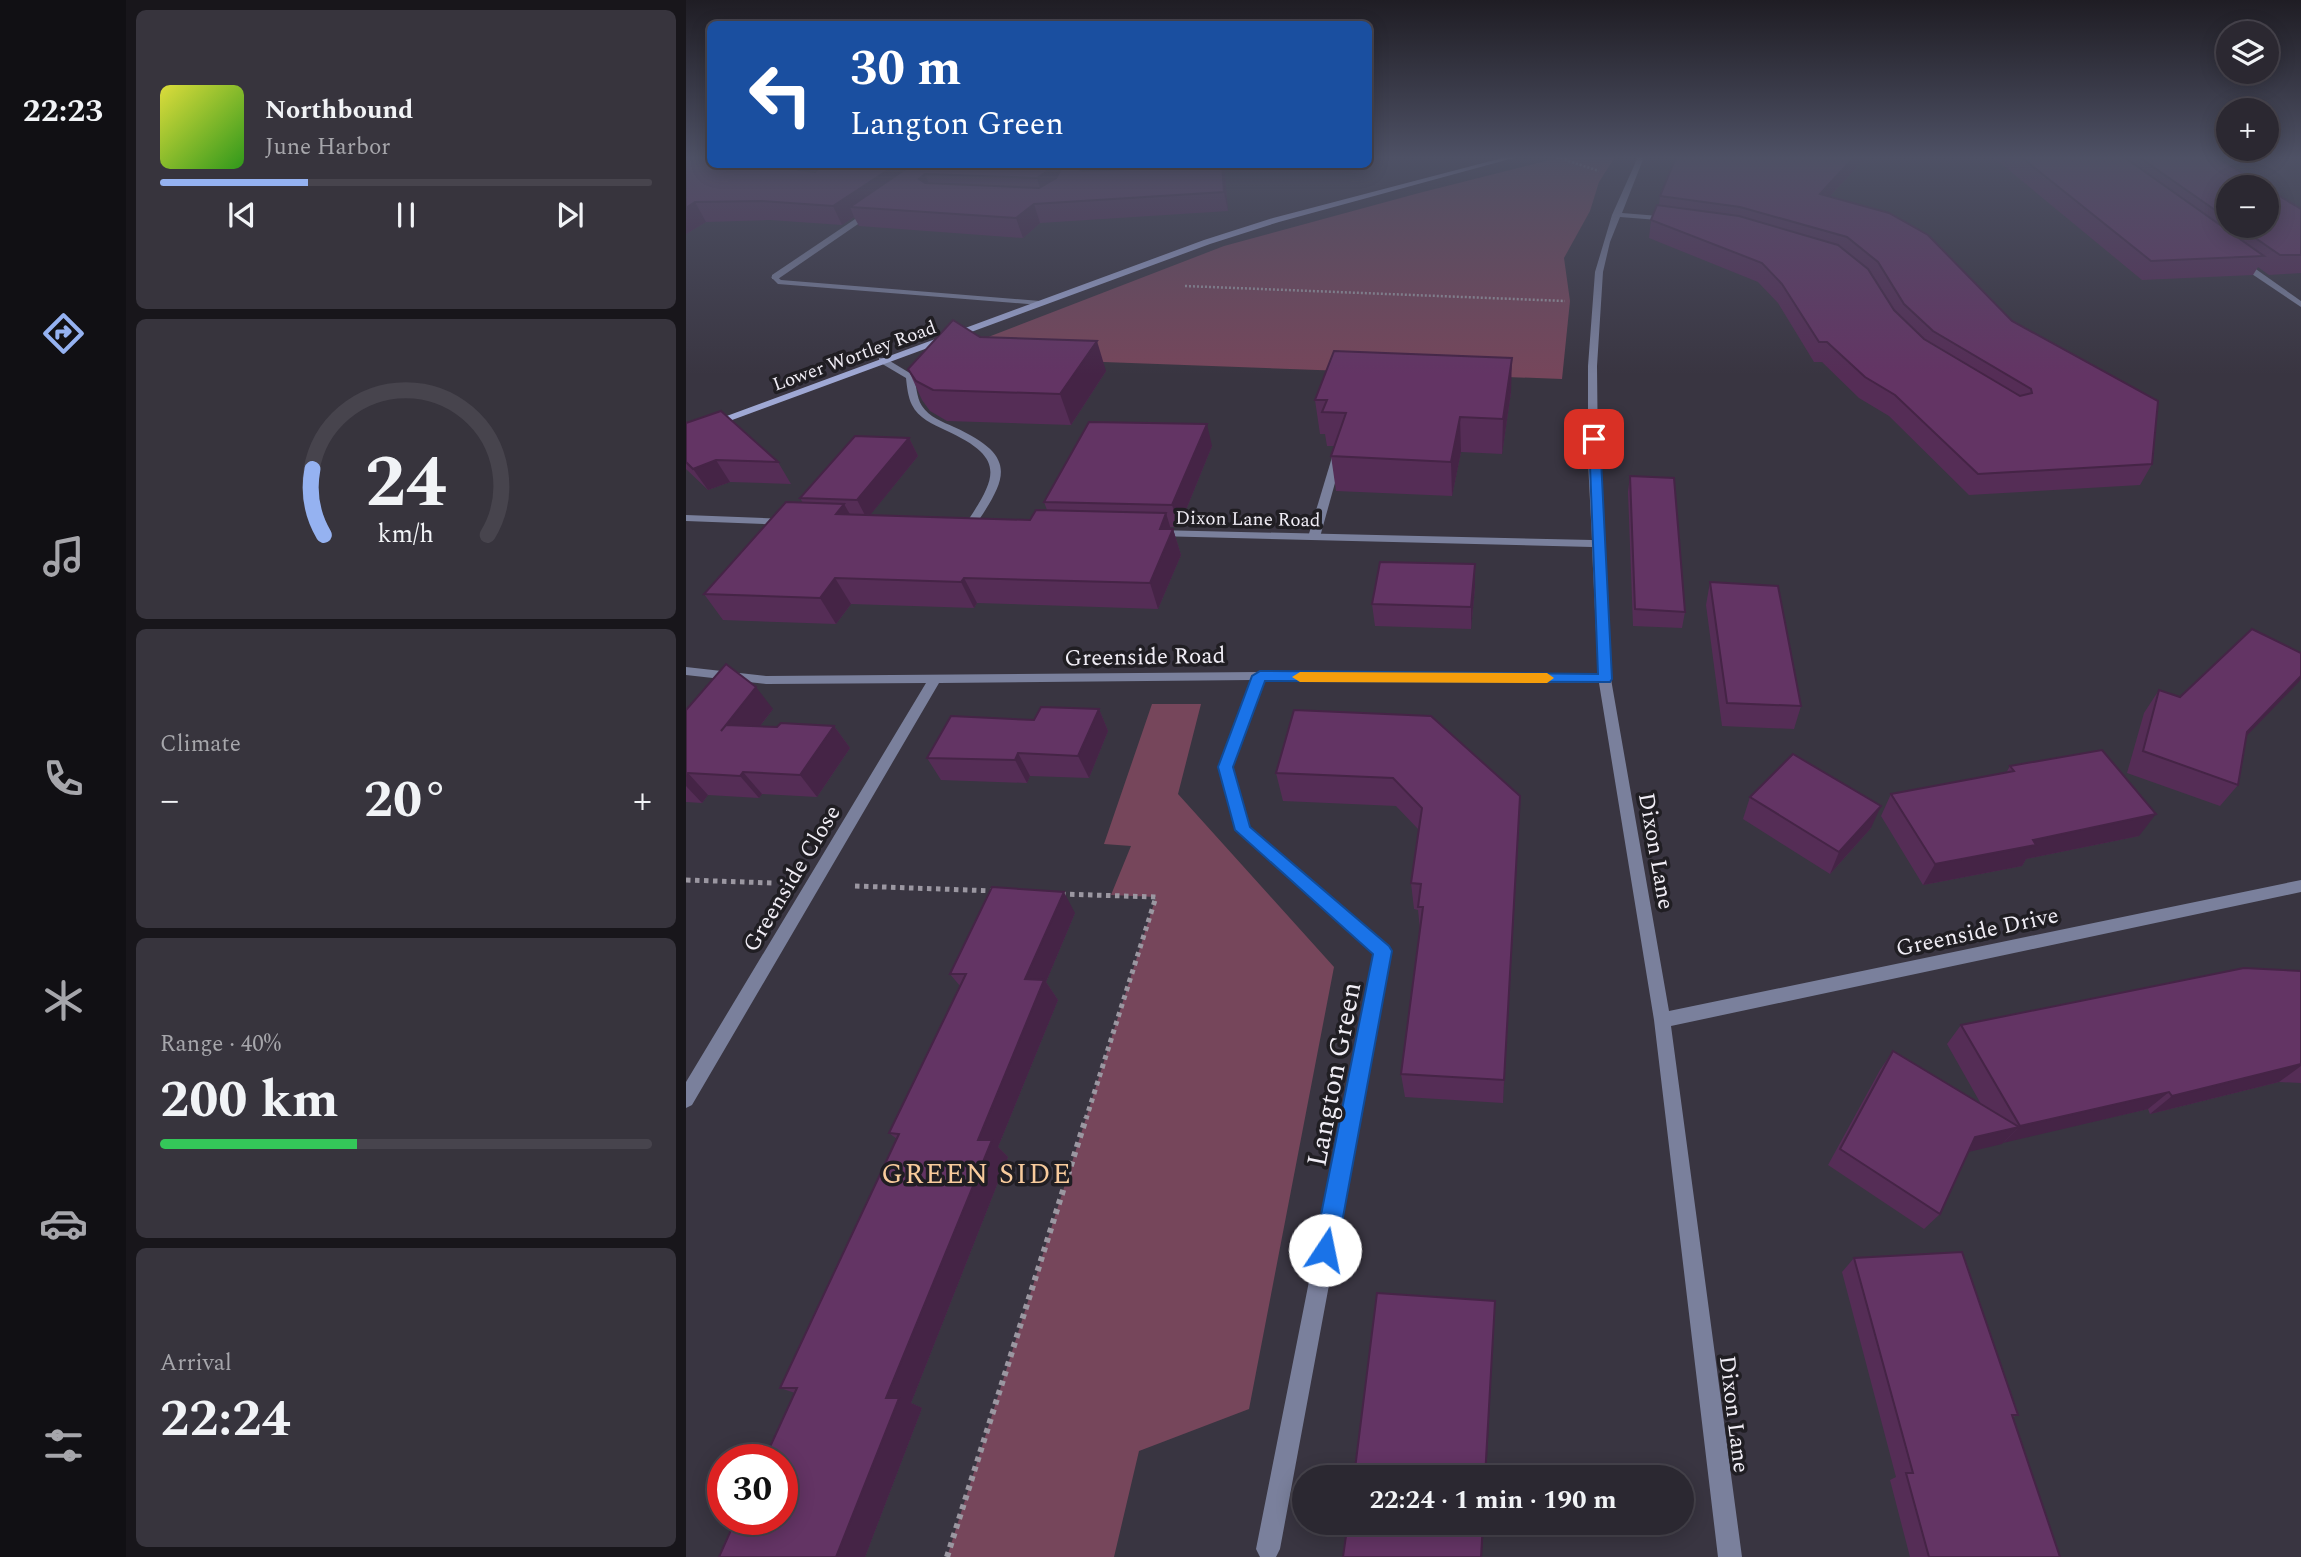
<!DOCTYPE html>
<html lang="en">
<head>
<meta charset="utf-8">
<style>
  :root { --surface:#2b2831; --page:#37343d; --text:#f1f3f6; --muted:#a6a6ab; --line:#47444d; --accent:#95b2f1 }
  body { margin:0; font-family:Spectral,serif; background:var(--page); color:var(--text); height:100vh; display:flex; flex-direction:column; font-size:26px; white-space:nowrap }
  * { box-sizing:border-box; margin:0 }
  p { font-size:23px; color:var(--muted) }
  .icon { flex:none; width:38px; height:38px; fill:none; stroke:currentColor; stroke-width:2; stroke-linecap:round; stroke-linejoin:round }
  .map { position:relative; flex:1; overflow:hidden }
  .drawer { display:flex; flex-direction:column; gap:10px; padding:10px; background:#18161b; width:560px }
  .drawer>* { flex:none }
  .guide { position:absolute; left:21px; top:21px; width:665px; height:147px; border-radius:10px; box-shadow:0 4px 18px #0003,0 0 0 2px var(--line); background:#1a4fa0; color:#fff; overflow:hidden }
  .buttons { position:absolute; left:1530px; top:21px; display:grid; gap:14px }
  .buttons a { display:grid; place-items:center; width:63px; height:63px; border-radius:50%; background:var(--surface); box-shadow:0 4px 18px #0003,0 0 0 2px var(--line); font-size:35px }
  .speed { position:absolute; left:21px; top:1444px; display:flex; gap:14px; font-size:35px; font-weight:700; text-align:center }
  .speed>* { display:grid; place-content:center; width:91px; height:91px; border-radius:50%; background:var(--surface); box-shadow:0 4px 18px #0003,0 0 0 2px var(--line); line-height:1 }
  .speed .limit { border:10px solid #d22; background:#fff; color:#111 }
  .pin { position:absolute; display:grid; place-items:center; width:60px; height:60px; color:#fff; margin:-30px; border-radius:14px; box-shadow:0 4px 10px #0006 }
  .me { position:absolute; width:77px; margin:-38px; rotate:11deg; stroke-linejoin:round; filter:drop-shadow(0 0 5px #0008) }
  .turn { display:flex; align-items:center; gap:24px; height:147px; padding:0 28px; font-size:32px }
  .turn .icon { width:91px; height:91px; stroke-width:2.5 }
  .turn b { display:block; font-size:49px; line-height:60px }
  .big { font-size:52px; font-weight:700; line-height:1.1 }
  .drawer .card { flex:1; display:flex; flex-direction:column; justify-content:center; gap:10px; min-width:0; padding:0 24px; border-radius:10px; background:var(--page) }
  .drawer .dial { align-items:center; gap:0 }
  .dial svg { height:182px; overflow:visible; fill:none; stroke:var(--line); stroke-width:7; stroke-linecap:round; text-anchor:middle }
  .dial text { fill:var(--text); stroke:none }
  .song { display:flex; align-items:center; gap:21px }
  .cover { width:84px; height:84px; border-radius:10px; background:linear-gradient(135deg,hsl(60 70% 55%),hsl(110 70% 35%)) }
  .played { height:7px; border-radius:4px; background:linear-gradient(90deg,var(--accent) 30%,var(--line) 30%) }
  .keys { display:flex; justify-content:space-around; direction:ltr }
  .heat { display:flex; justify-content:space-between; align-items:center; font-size:38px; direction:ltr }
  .charge { height:10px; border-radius:5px; background:linear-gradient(90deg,#34c759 40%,var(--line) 0) }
  .trip { position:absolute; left:606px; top:1465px; width:402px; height:70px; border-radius:35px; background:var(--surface); box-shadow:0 4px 18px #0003,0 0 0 2px var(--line); font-weight:700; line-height:70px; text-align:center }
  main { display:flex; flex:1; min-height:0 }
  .tab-bar { display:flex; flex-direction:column; width:126px; justify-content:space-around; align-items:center; background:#111014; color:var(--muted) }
  .tab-bar .icon { width:49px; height:49px }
  .tab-bar .on { color:var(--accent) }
  .tab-bar b { font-size:32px; color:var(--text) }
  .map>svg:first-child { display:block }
</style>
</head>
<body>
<main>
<nav class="tab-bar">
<b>22:23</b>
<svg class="icon on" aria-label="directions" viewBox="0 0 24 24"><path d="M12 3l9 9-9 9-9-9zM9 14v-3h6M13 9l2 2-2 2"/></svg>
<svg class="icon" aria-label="music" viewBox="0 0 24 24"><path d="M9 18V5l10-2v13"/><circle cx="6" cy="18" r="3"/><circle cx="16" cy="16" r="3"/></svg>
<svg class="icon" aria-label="phone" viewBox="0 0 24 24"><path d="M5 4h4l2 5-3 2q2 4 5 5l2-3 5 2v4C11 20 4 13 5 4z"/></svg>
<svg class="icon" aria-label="climate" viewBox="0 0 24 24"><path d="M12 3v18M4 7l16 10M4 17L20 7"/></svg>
<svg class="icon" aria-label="car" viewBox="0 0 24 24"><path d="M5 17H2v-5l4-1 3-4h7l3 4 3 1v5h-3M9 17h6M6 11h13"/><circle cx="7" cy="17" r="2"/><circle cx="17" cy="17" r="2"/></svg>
<svg class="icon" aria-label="filters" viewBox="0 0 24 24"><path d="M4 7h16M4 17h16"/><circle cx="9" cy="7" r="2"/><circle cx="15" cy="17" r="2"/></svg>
</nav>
<section class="drawer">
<div class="card">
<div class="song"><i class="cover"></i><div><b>Northbound</b><p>June Harbor</p></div></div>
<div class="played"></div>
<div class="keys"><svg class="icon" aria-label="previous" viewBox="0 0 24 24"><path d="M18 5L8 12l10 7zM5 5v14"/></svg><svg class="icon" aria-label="pause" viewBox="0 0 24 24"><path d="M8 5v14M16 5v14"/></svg><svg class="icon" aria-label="next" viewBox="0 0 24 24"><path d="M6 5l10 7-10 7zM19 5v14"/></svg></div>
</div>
<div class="card dial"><svg viewBox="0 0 100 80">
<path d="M14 69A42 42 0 1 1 86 69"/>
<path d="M14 69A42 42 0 0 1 9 40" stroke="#95b2f1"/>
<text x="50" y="56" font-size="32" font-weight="700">24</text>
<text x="50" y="72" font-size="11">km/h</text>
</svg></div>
<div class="card"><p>Climate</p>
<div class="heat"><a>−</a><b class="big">20°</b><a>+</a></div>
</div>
<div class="card"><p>Range · 40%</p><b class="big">200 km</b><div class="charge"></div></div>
<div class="card"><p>Arrival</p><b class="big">22:24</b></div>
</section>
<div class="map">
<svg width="1615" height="1557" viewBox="0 0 1615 1557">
  <rect width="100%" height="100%" fill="#393541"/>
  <!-- green -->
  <g fill="#76465b">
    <path d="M876 157H929L913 182 904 211 878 258 884 301 876 379 253 356 538 246 733 193Z"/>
    <path d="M466 704H515L492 794 648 967 563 1409 453 1451 428 1557H261L470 897 425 895 445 846 418 844Z"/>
  </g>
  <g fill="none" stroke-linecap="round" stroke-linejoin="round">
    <!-- path-far2 -->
    <g stroke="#9b97a1" stroke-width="2.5" stroke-dasharray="2 2" stroke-linecap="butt">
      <path d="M871 157 913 171"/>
      <path d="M499 286 879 301"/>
    </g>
    <!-- path-far1 -->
    <g stroke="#9b97a1" stroke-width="5" stroke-dasharray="4.5 4.5" stroke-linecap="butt">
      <path d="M0 880 87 883"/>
      <path d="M169 886 310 891"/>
      <path d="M375 894 470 897 400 1119"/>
    </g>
    <!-- path -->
    <path stroke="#9b97a1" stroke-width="6" stroke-dasharray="5 5" stroke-linecap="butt" d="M261 1557 400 1118"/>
    <!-- lane -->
    <g fill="#7a809c" fill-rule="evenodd">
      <path d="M89 275 95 280 354 301 358 303 354 305 92 284 85 277Z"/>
      <path d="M193 358H199L227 375C231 385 230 397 236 406 243 417 257 422 268 427 334 457 321 479 286 530L282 531 277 528C310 478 323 459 259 430 247 424 232 418 226 405 222 397 221 387 220 378L193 362Z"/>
      <path d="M652 451 657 454 634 537 632 539H624L622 537 647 454Z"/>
    </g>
    <!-- street -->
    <g fill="#7a809c" fill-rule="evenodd">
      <path d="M952 157H958L936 213 985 217 989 219 985 221 934 217 924 242 917 272 911 366 912 461 923 650 925 679 983 1011 1615 880V892L985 1026 1056 1557H1032L968 1020 913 683 579 680 547 767 564 827 703 946 705 951 594 1549 590 1557H574L570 1549 688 953 550 830 533 767 566 680 253 683 6 1105 0 1108V1082L240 683 80 684 0 675V667L80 676 574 672 912 675 906 547 470 536 464 533 470 530 906 540 902 461V366L909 272 926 215Z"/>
      <path d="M184 209 191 211 92 279H86V275Z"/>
      <path d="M1551 260H1557L1615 301V307L1551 264Z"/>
      <path d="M0 515 100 519 105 522 100 525 0 521Z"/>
    </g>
    <!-- secondary -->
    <path fill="#9fa8d4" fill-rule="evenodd" d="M820 157H831L593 222 524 244 0 437V431L518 240 587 218Z"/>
  </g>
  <!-- wall -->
  <g fill="#552d56">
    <path d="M0 157 24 164H538L542 211 354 223 337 238 173 226 168 217 156 225 84 220 20 222 0 234Z"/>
    <path d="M1180 157 1144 196 1466 464 1454 485 1283 495 1203 416 1173 398 1136 362H1128L1092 303 1072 282 963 238 965 220 973 205 974 196Z"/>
    <path d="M1307 157H1530L1542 187V226H1580L1615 209V273L1583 275 1572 267 1567 275 1456 280Z"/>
    <path d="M294 337 420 371 385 425 261 421 244 411 236 400 222 369Z"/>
    <path d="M825 392 816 454 775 452 766 496 650 491 645 456 648 446H641L639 434H634L629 400Z"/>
    <path d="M0 423 92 462 105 484 44 482 22 490 0 469Z"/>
    <path d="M223 438 232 456 184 515 344 520 361 510 358 502 526 446 493 527H484L485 529H487L495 555 472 609 291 603 288 608 165 604 150 624 37 620 18 594 117 503 114 498Z"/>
    <path d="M944 476 999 612 996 628 947 626 942 492Z"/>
    <path d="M789 564V587L785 629 689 626 686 604Z"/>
    <path d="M1024 582 1115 706 1108 729 1036 726 1020 605Z"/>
    <path d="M1615 653V679L1560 736 1552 785 1534 806 1441 773 1458 713 1473 690 1494 697Z"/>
    <path d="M87 709 74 726 91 727 148 726 164 748 131 797 76 794 73 798 22 795 16 803 0 802V710Z"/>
    <path d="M413 709 422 731 403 778 344 776 341 783 255 780 241 758 348 720Z"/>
    <path d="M608 710 833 824 817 1103 719 1097 715 1074 734 929 732 910 728 909 725 883 733 830 710 806 597 801 590 773Z"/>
    <path d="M1324 766 1453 836 1340 859 1336 866 1237 885 1195 816 1205 794 1320 773Z"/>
    <path d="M1064 797 1185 828 1144 874 1057 819Z"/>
    <path d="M389 913 360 982 372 1000 312 1147 322 1157 225 1403 236 1408 179 1557H33L109 1393 94 1388 211 1139 203 1133 274 986 264 974Z"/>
    <path d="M1615 971V1083L1593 1082 1464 1114 1462 1109 1317 1142 1282 1151 1254 1214 1238 1229 1142 1165 1194 1070 1207 1051 1295 1104 1261 1044 1275 1025Z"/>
    <path d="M1168 1258 1332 1415 1327 1417 1374 1557H1224L1204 1480 1210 1477 1156 1272Z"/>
  </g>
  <!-- shaded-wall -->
  <g fill="#452446">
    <path d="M1168 157H1180L1130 211 1134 194Z"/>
    <path d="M106 164H118L120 168 114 174Z"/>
    <path d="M211 164H245L164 207 168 217 156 225 147 206Z"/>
    <path d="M365 164H382L357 197 351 178Z"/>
    <path d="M393 164H397L401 180 390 167Z"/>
    <path d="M536 164H538L542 211 538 192Z"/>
    <path d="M239 174 246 192 233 179Z"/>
    <path d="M9 202 20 222 0 234V208Z"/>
    <path d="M348 204 354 223 337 238 330 218Z"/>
    <path d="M411 341 420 371 385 425 374 394Z"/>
    <path d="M826 358 825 392 816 454 817 419Z"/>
    <path d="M774 417 775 452 766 496 765 462Z"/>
    <path d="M521 424 526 446 493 527 486 505Z"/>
    <path d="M223 438 232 456 181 519 171 500Z"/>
    <path d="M30 460 44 482 22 490 7 469Z"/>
    <path d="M158 504 173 530 150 514Z"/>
    <path d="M480 513 486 533 487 529 495 555 472 609 464 583 474 529Z"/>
    <path d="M789 564V587L785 629V607Z"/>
    <path d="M149 578 165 604 150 624 134 598Z"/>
    <path d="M278 578 291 603 288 608 275 582Z"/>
    <path d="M1615 676V679L1612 683 1543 754 1561 732Z"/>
    <path d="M70 687 87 709 53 753 35 731Z"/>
    <path d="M413 709 422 731 403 778 392 756Z"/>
    <path d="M148 726 164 748 131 797 114 775Z"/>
    <path d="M332 753 344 776 341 783 329 760Z"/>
    <path d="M57 772 76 794 73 798 54 776Z"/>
    <path d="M2 773 22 795 16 803 0 786V775Z"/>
    <path d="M834 796 833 824 817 1103 818 1080Z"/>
    <path d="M1195 806 1185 828 1144 874 1153 852Z"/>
    <path d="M1470 814 1453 836 1340 859 1336 866 1237 885 1249 864 1347 840Z"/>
    <path d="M378 892 389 913 360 982 372 1000 312 1147 322 1157 225 1403 236 1408 179 1557H150L200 1398 292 1140 339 979Z"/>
    <path d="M1615 1064V1066L1593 1082 1464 1114 1486 1096Z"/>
    <path d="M1483 1092 1462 1109 1317 1143 1334 1126Z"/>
    <path d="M1333 1127 1316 1144 1274 1154 1289 1137Z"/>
    <path d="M809 1301 800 1477H799Z"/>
    <path d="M797 1522H798L796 1557H795Z"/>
  </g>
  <!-- building -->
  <g fill="#633464" stroke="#452446" stroke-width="2">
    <path d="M0 157H24V164H107L113 170 129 172 132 169 129 164H211L147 206 75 201 9 202 0 208Z"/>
    <path d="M990 157H1168L1134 194 1203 213 1242 235 1326 321 1472 401 1466 464 1292 474 1209 395 1179 377 1141 342H1133L1096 284 1076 263 965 220 971 205 1053 216 1152 245 1182 269 1208 310 1238 339 1334 396 1346 393 1345 389 1247 331 1218 304 1192 262 1161 237 1054 207 974 196Z"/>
    <path d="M1335 157H1438L1578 256 1465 261Z"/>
    <path d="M1453 157H1530L1579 187H1542V219Z"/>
    <path d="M227 164H365L360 172 351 178 239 174 233 179 239 183 353 188 370 178 378 164H393L390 167 396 171 512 166 515 164H536L538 192 348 204 330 218 164 207Z"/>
    <path d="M1580 188 1615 209V255H1594L1552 226H1580Z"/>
    <path d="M267 320 294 337 411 341 374 394 247 390 230 381 222 369Z"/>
    <path d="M648 351 826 358 817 419 774 417 765 462 645 456 660 413 636 412 641 400H629Z"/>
    <path d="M35 411 92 462 30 460 7 469 0 462V423Z"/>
    <path d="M403 422 521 424 486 505 358 502Z"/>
    <path d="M169 436 223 438 171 500 114 498Z"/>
    <path d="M944 476 988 478 999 612 949 609Z"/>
    <path d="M100 502 158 504 150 514 344 520 350 510 480 513 474 529H487L464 583 278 578 275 582 149 578 134 598 18 594Z"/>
    <path d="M694 562 789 564 785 607 686 604Z"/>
    <path d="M1024 582 1092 586 1115 706 1041 703Z"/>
    <path d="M1566 629 1615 653V676L1561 732 1552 785 1457 751 1473 690 1494 697Z"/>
    <path d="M40 664 70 687 35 731 40 725 91 727 95 723 148 726 114 775 57 772 54 776 2 773 0 775V710Z"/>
    <path d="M355 707 413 709 392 756 332 753 329 760 241 758 265 716 348 720Z"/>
    <path d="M608 710 745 716 834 796 818 1080 715 1074 737 907H732L735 884 725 883 736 808 707 778 590 773Z"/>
    <path d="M1416 750 1470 814 1347 840 1350 845 1249 864 1205 794 1328 771 1324 766Z"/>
    <path d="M1107 754 1195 806 1153 852 1064 797Z"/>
    <path d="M306 887 378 892 339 979 358 980 292 1140H306L200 1398H213L150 1557H33L50 1519H96V1460H78L111 1388H94L213 1134 203 1133 280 974H264Z"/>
    <path d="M1558 968 1615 971V1064L1486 1096 1483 1092 1334 1126 1275 1025Z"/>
    <path d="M1207 1051 1333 1127 1289 1137 1254 1214 1154 1149Z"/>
    <path d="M1276 1252 1332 1415H1326L1374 1557H1243L1220 1473H1227L1168 1258Z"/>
    <path d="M691 1293 809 1301 799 1477H668Z"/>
    <path d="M662 1522H797L795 1557H657Z"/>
  </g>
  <!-- sky -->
  <linearGradient id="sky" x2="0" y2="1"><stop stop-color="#1f1d24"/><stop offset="0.42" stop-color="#4e5165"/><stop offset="1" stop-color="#4e5165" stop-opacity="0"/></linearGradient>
  <rect width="1615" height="375" fill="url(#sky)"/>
  <!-- route -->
  <path fill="#1a73e8" stroke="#114b97" stroke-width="2" d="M908 435 914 439 926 679 924 682 579 681 547 767 564 827 703 946 706 951 651 1250 647 1258 639 1261 632 1258 628 1250 687 954 549 830 532 767 566 676 574 671 912 674 903 439Z"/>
  <!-- slow -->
  <path fill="#f59e0b" d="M614 672 861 673 868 678 861 683 614 682 606 677Z"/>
  <g text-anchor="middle" stroke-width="7" stroke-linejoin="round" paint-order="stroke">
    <!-- far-street labels -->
    <g font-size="19" fill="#f0edf5" stroke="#201e23">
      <text transform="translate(168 355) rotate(-20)" y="7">Lower Wortley Road</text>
      <text transform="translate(562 518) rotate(1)" y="7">Dixon Lane Road</text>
    </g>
    <!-- street labels -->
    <g font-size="23" fill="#f0edf5" stroke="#201e23">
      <text transform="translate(459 656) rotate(-1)" y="8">Greenside Road</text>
      <text transform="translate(971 851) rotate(80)" y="8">Dixon Lane</text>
      <text transform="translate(105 878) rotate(-59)" y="8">Greenside Close</text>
      <text transform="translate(1291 931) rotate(-12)" y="8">Greenside Drive</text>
      <text transform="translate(1049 1414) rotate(83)" y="8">Dixon Lane</text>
    </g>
    <!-- near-street labels -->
    <g font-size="28" fill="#f0edf5" stroke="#201e23">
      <text transform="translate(647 1074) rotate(-79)" y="10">Langton Green</text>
    </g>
    <!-- near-neighbourhood labels -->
    <g font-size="28" letter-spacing="2" fill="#f8cb9c" stroke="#201e23">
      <text x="291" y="1183">GREEN SIDE</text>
    </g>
  </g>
</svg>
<div class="buttons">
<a><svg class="icon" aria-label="layers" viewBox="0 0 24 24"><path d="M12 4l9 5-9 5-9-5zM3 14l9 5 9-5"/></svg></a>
<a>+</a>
<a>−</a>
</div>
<div class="speed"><div class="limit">30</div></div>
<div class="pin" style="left:908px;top:439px;background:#d93025"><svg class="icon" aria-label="arrive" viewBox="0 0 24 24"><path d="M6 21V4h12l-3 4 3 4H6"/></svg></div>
<svg class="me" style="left:639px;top:1250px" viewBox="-20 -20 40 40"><circle r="19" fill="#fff"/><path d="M0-13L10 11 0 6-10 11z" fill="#1a73e8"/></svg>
<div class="trip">22:24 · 1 min · 190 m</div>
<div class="guide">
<div class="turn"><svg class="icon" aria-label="left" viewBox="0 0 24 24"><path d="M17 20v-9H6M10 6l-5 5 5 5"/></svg><div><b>30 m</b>Langton Green</div></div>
</div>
</div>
</main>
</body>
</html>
